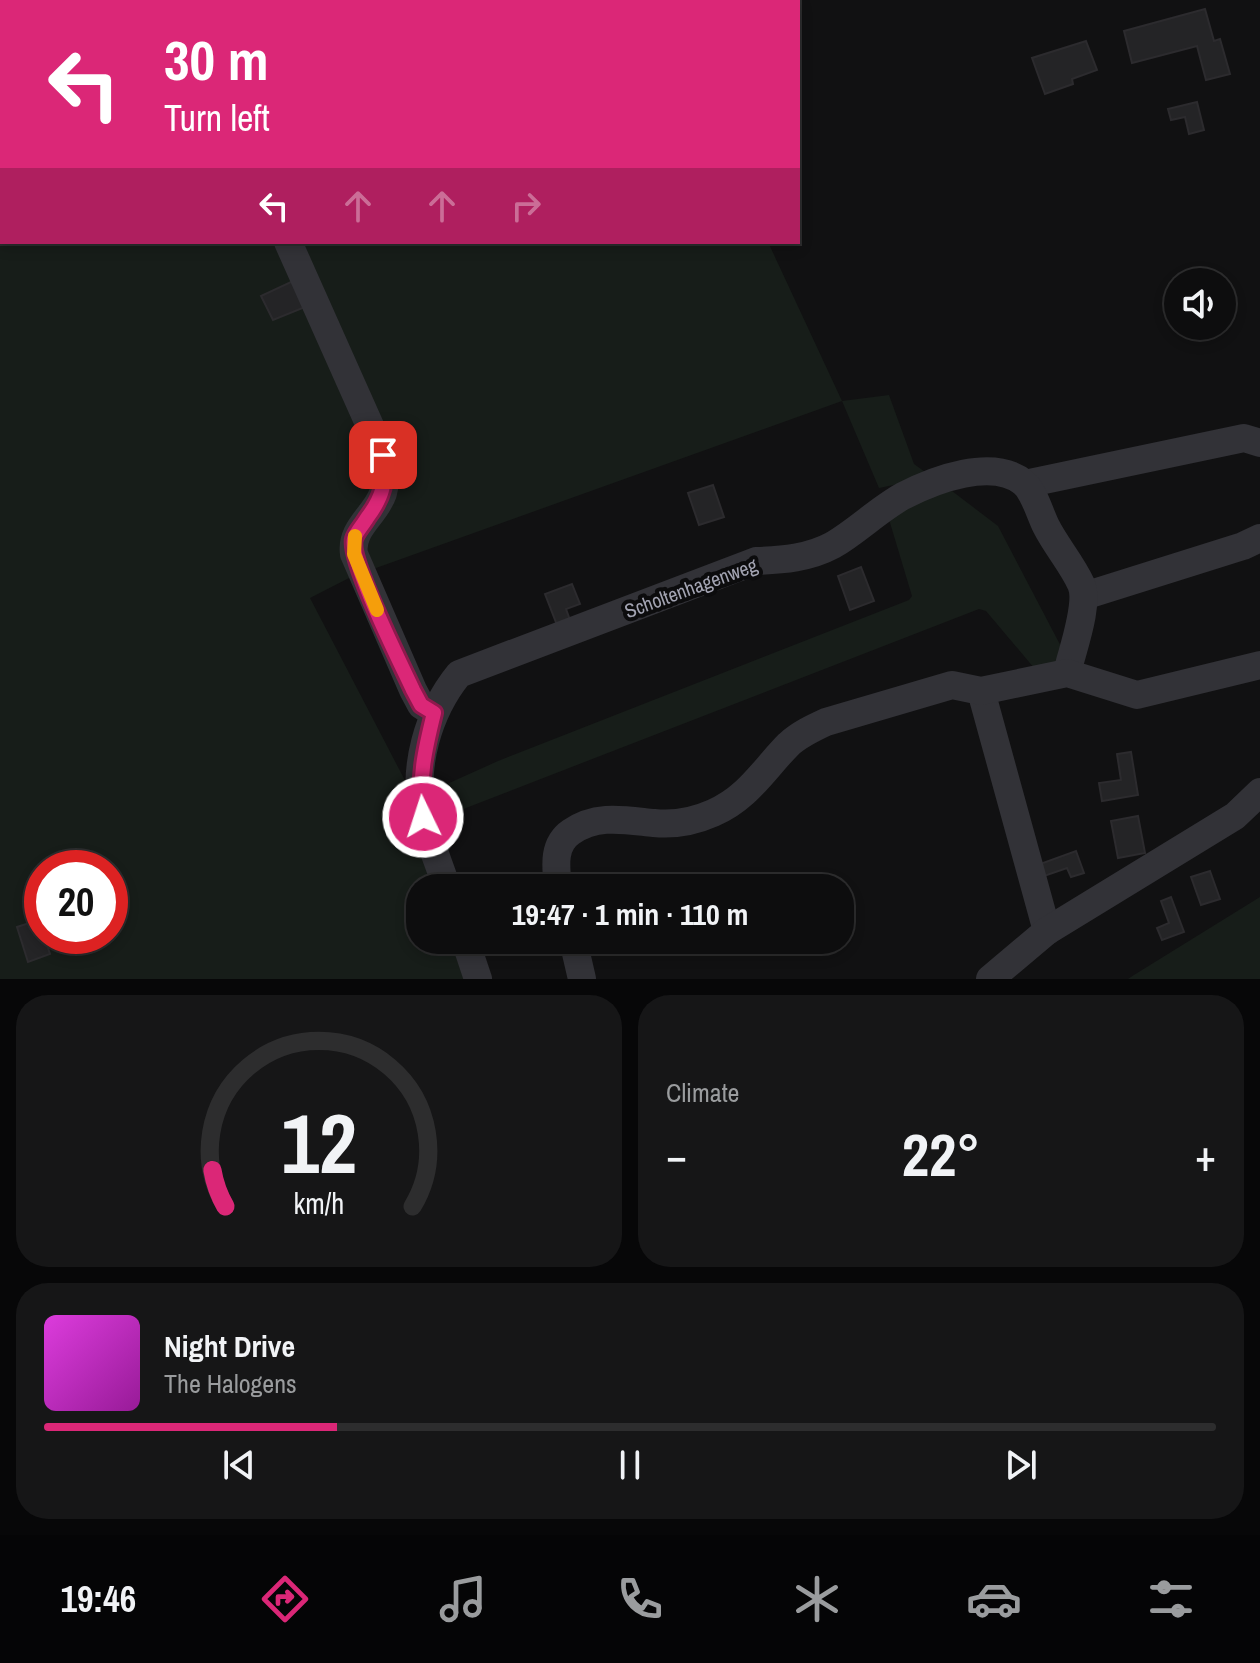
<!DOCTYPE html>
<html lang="en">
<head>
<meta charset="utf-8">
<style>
  :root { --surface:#0d0d0e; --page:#161617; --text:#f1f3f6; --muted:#9a9c9e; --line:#2d2d2e; --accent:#db2777 }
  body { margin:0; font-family:"Archivo Narrow",sans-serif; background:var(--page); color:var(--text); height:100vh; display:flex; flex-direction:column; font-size:30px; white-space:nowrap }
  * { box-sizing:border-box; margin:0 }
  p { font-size:26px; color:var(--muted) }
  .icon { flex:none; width:44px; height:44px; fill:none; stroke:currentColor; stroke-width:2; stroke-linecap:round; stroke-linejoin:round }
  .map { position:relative; height:979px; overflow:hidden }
  .details { display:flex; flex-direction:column; gap:16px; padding:16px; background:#070708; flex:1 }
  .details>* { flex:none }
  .banner { position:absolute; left:0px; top:0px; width:800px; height:244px; box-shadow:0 4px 12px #0003,0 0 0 2px var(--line); background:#db2777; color:#fff; overflow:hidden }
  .buttons { position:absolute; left:1164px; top:268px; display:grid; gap:16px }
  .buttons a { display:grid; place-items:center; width:72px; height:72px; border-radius:50%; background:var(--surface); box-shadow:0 4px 12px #0003,0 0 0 2px var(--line); font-size:40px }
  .speed { position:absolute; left:24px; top:850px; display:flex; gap:16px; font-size:40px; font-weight:700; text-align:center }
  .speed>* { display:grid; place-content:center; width:104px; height:104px; border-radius:50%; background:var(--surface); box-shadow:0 4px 12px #0003,0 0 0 2px var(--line); line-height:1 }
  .speed .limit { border:12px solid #d22; background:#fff; color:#111 }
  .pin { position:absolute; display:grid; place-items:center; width:68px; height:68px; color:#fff; margin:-34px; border-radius:16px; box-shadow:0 4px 12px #0006 }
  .me { position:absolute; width:88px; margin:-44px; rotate:356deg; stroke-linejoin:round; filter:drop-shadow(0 0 6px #0008) }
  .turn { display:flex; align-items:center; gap:28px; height:168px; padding:0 32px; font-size:36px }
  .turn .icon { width:104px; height:104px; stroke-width:2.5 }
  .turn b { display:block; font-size:56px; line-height:68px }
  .lanes { display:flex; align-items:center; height:76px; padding:0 32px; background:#0003; justify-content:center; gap:40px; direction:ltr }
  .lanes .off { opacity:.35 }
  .big { font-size:60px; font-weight:700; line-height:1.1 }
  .details .card { flex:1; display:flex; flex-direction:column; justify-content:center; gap:12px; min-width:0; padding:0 28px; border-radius:32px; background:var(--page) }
  .details .dial { align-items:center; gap:0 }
  .dial svg { height:208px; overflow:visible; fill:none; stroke:var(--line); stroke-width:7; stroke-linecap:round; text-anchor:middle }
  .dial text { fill:var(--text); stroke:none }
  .song { display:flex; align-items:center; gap:24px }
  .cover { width:96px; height:96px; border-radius:12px; background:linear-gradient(135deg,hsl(300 70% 55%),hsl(300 70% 35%)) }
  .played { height:8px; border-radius:4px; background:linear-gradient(90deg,var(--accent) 25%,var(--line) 25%) }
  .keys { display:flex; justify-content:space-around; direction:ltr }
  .heat { display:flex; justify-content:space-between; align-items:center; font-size:44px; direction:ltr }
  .details .tiles { flex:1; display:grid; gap:16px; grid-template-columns:1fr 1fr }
  .card:last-child { grid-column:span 2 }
  .trip { position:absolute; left:406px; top:874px; width:448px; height:80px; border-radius:32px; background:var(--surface); box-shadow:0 4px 12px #0003,0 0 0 2px var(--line); font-weight:700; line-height:80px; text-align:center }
  .menu { display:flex; height:128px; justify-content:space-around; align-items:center; background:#050506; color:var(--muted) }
  .menu .icon { width:56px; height:56px }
  .menu .active { color:var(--accent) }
  .menu b { font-size:36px; color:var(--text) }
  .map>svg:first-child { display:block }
</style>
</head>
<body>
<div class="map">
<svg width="1260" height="979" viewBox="0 0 1260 979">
  <rect width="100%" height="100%" fill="#111112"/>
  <!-- green -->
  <g fill="#171d19" fill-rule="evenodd">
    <path d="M0 0 343 2H2V242H768L842 401 889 395 914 464 932 477 879 488 842 401 351 577 310 598 411 792 445 888H420V940H462L475 979H0ZM42 868H110V936H42Z"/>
    <path d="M952 491 998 526 1066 656 1040 675 986 611 979 609 466 808 451 816 447 784 498 761 909 600 912 596 885 506Z"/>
    <path d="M1260 897V979H1128L1134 975Z"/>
  </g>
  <!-- building -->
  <g fill="#242426" stroke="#2c2b2e" stroke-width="2">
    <path d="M1205 9 1214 41 1220 39 1230 74 1206 80 1197 46 1132 63 1124 31Z"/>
    <path d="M1086 41 1097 70 1072 79 1073 84 1045 94 1032 58Z"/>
    <path d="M1197 102 1204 130 1189 134 1185 117 1171 120 1168 109Z"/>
    <path d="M293 281 305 307 273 320 261 296Z"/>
    <path d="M713 485 724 517 699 525 688 493Z"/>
    <path d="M861 567 874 601 850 610 838 576Z"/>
    <path d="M572 584 580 604 566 609 570 620 557 625 545 594Z"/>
    <path d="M1131 752 1138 795 1102 801 1099 783 1121 780 1117 754Z"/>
    <path d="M1138 816 1145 853 1118 858 1111 821Z"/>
    <path d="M1076 851 1084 873 1071 877 1067 868 1044 876 1040 864Z"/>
    <path d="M1210 871 1220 899 1201 905 1191 877Z"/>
    <path d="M1171 897 1184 932 1162 940 1157 928 1169 923 1161 901Z"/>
    <path d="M39 920 42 936H44L50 954 28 962 17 927Z"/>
  </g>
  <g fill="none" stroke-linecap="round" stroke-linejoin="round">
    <!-- minor -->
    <g stroke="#323237" stroke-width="28">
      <path d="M288 242 383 455C385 468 387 479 383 493 376 515 350 528 354 554L413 690 421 705 434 713"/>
      <path d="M1025 484 1244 438 1260 443"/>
      <path d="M1084 596 1243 546 1260 538"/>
      <path d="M981 691 1047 931"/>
      <path d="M447 888C439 864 429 840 423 816 412 768 428 712 459 674L756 561C783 560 809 558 833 545 857 531 878 510 903 496 934 480 993 457 1024 483 1034 492 1040 514 1046 526 1056 546 1072 564 1081 584 1090 603 1072 651 1067 673"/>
      <path d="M558 888C556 868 552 845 571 832 597 814 624 820 654 823 673 825 695 821 713 813 748 798 764 769 789 744 800 734 813 728 826 722L952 685 981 691 1067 673 1137 695 1260 665"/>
      <path d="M465 940 478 979"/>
      <path d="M573 940 582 979"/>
      <path d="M990 979 1047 931 1235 816 1260 792"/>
    </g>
  </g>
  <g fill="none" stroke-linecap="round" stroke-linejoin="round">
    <!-- route casing -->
    <g stroke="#8e194d" stroke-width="20">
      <path id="route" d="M383 455C387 481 383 497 367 518 363 525 356 532 354 539 348 559 402 666 413 690L421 705 434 713C425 749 418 780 423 817"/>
    </g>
    <!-- route -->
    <use href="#route" stroke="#db2777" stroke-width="14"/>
    <!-- slow -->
    <path stroke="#f59e0b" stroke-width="14" d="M355 536 354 554 377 610"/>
  </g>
  <g text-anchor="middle" stroke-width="8" stroke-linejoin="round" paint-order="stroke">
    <!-- street labels -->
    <g font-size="20" fill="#a3a4b2" stroke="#0c0c0d">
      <text transform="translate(691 588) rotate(-20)" y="7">Scholtenhagenweg</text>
    </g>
  </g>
</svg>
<div class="buttons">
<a><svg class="icon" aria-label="sound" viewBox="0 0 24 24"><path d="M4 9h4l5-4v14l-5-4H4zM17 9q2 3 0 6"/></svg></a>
</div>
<div class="speed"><div class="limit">20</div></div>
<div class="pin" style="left:383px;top:455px;background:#d93025"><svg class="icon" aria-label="arrive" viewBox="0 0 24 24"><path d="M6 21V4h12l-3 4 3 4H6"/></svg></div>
<svg class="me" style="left:423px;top:817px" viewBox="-20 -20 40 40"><circle r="17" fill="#db2777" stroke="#fff" stroke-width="3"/><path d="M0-11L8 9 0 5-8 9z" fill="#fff"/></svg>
<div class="trip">19:47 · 1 min · 110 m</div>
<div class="banner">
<div class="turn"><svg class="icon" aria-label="left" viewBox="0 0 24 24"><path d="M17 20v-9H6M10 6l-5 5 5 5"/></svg><div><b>30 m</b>Turn left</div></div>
<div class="lanes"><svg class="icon" aria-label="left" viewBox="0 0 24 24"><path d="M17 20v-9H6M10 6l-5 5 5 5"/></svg><svg class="icon off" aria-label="ahead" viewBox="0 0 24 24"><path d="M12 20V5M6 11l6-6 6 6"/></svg><svg class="icon off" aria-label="ahead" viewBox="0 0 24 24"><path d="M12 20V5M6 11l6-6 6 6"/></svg><svg class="icon off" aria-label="right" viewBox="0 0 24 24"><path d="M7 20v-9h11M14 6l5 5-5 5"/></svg></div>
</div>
</div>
<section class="details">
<div class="tiles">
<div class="card dial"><svg viewBox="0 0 100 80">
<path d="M14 69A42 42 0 1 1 86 69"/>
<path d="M14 69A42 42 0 0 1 9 55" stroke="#db2777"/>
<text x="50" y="56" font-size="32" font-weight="700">12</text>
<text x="50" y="72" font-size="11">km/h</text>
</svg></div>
<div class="card"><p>Climate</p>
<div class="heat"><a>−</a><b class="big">22°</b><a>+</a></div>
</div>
<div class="card">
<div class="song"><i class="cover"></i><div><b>Night Drive</b><p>The Halogens</p></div></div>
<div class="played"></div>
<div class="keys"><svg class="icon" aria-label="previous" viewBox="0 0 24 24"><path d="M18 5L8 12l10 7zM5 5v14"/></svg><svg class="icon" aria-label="pause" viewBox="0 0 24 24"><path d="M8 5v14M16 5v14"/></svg><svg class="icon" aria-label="next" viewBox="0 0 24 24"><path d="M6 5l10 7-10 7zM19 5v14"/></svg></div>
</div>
</div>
</section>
<nav class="menu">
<b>19:46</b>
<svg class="icon active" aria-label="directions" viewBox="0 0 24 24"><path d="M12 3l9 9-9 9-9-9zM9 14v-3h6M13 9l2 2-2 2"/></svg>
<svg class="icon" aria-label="music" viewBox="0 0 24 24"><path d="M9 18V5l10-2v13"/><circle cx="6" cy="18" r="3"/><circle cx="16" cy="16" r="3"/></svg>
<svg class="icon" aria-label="phone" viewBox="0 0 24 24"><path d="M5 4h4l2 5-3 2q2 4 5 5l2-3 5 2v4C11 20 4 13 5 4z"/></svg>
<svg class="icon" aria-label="climate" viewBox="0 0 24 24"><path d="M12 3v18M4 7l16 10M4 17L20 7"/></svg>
<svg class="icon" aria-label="car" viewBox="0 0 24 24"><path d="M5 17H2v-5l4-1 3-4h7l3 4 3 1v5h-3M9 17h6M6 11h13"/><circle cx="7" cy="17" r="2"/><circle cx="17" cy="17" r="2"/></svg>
<svg class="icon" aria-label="filters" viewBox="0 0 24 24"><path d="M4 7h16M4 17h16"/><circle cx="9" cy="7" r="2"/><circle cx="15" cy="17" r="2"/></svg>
</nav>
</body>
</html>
